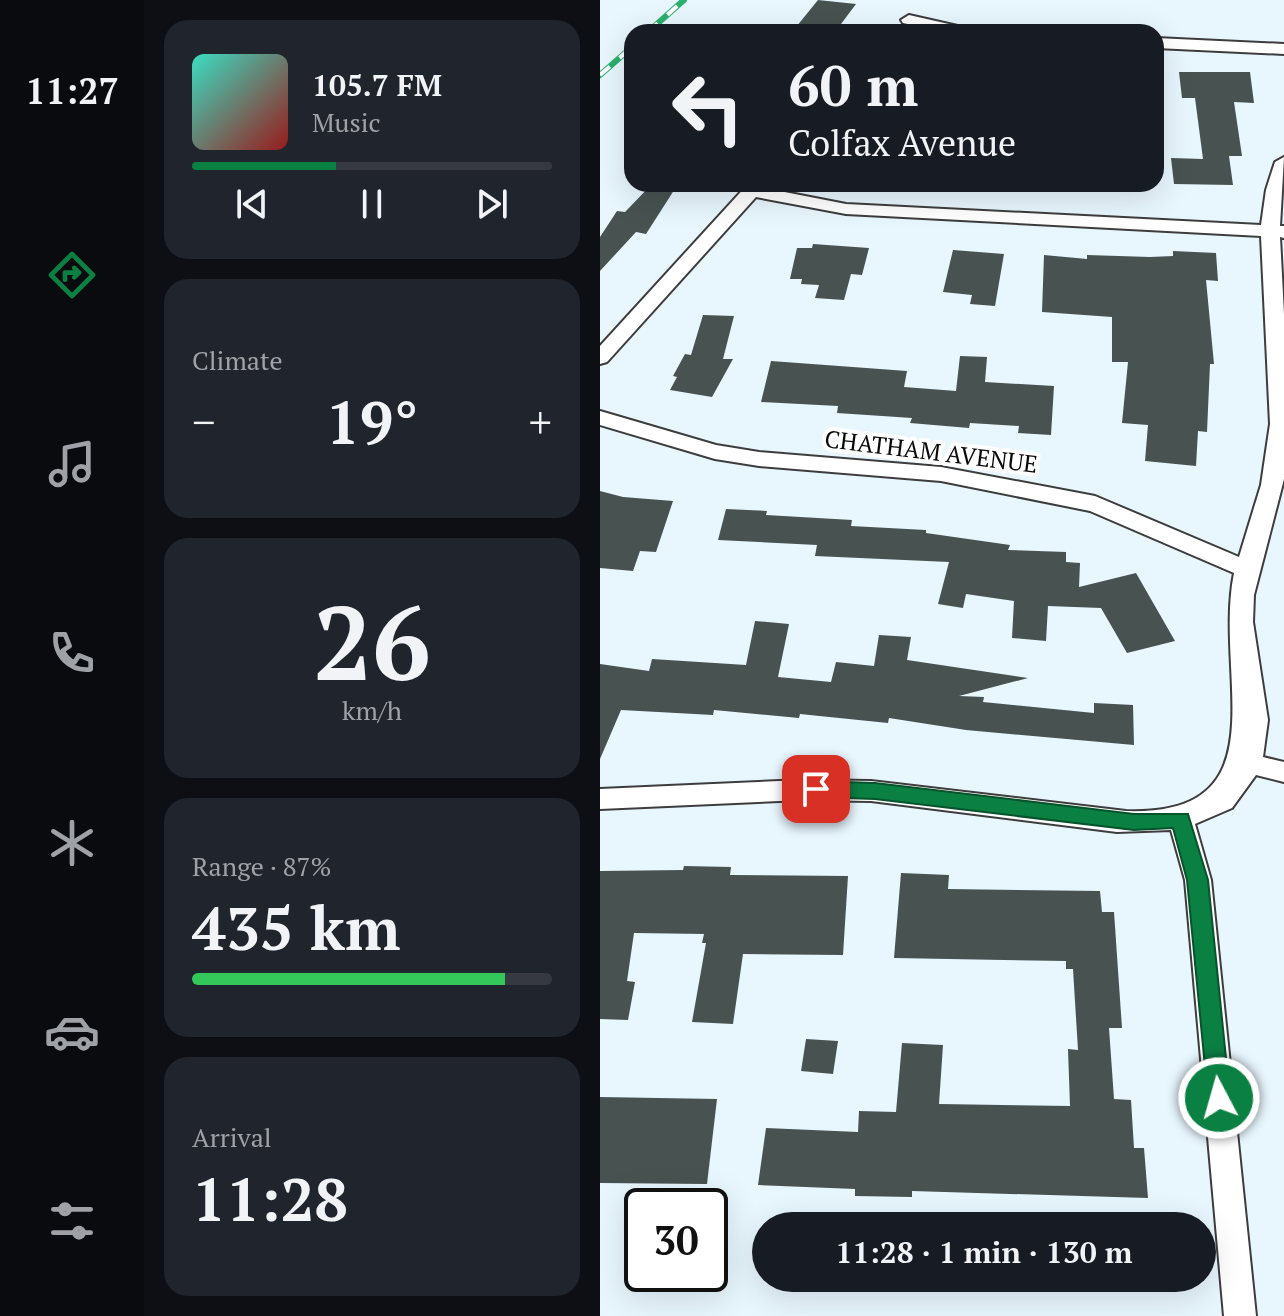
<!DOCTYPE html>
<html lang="en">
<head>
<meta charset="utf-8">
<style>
  :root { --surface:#171b24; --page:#20242c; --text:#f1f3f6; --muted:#9ea1a6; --line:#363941; --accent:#0b8043 }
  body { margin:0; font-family:"PT Serif",serif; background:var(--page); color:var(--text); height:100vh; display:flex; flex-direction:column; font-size:30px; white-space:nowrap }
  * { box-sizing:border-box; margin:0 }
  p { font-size:26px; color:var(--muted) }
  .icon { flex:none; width:44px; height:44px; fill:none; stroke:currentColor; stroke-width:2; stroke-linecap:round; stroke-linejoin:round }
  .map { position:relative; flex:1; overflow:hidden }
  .sheet { display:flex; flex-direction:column; gap:20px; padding:20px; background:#0d0f14; width:456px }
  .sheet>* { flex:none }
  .top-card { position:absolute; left:24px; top:24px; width:540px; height:168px; border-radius:24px; box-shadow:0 8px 32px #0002; background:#171b24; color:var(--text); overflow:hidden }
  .speed { position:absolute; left:24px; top:1188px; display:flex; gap:16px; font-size:40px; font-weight:700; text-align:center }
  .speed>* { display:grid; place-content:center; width:104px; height:104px; border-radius:50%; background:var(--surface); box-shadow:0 8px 32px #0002; line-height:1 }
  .speed .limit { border:4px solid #111; border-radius:12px; background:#fff; color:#111 }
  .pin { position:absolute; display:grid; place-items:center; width:68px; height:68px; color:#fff; margin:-34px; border-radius:16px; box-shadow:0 4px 12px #0006 }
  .me { position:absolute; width:88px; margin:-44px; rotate:354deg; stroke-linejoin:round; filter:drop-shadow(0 0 6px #0008) }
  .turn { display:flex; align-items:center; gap:28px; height:168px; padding:0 32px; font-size:36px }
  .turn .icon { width:104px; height:104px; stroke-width:2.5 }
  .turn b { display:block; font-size:56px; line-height:68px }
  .big { font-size:60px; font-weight:800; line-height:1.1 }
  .sheet .tile { flex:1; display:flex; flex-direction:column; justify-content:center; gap:12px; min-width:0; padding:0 28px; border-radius:24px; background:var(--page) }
  .sheet .dial { align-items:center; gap:0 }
  .dial b { font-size:104px; line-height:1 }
  .song { display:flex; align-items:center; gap:24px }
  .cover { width:96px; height:96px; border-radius:12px; background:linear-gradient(135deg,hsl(170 70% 55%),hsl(0 70% 35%)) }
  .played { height:8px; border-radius:4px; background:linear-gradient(90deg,var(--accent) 40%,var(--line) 40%) }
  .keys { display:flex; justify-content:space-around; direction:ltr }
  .heat { display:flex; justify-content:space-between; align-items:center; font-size:44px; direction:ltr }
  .charge { height:12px; border-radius:6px; background:linear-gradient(90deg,#34c759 87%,var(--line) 0) }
  .trip { position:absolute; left:152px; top:1212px; width:464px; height:80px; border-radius:40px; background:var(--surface); box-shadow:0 8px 32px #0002; font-weight:800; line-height:80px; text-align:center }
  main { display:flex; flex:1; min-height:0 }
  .menu { display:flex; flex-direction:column; width:144px; justify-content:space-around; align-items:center; background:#090b0e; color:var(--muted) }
  .menu .icon { width:56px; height:56px }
  .menu .active { color:var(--accent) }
  .menu b { font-size:36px; color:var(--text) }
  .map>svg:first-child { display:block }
</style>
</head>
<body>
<main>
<nav class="menu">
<b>11:27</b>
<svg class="icon active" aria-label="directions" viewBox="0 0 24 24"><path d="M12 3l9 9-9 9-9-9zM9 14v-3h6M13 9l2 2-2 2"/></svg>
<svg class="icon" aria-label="music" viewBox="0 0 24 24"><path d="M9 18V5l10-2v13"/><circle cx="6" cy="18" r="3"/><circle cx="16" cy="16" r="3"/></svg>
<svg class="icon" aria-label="phone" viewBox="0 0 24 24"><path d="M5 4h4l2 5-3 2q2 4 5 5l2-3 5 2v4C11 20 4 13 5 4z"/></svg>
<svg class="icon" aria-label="climate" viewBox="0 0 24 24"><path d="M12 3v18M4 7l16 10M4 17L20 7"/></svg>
<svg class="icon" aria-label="car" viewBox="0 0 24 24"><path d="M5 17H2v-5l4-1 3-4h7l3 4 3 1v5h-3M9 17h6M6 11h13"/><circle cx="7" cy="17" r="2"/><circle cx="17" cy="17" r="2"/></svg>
<svg class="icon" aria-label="filters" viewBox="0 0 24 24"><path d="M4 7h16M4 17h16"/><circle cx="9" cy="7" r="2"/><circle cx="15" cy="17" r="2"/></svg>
</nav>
<section class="sheet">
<div class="tile">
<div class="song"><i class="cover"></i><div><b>105.7 FM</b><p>Music</p></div></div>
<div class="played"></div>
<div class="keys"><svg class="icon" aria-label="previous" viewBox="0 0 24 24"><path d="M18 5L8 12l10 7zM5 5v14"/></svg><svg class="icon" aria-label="pause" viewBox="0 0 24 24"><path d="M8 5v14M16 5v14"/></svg><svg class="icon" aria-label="next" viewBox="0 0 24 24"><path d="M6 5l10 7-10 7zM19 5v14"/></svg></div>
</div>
<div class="tile"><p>Climate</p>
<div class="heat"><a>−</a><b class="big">19°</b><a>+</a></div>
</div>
<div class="tile dial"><b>26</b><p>km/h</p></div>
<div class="tile"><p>Range · 87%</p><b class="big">435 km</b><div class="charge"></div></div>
<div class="tile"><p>Arrival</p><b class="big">11:28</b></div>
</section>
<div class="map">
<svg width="684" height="1316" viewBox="0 0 684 1316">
  <rect width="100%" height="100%" fill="#e8f6fe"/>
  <!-- building -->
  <g fill="#475251">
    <path d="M218 0 256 4 235 32H192Z"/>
    <path d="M579 72H650L654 103 634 102 642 156H629L633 185 574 184 571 158 603 159 595 98H582Z"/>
    <path d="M52 184H78L46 234 36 232 0 271V237L17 211 25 212Z"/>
    <path d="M213 244 269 248 262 275 251 274 244 300 215 298 219 285 201 284 202 279H190L197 248H212Z"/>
    <path d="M353 250 404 254 395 306 370 304 372 295 343 292Z"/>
    <path d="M573 251 616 253 618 281 606 280 614 364H610L607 432 598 431 596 466 545 461 548 425 522 423 528 362H512V317L442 312 444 255 487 259V255L550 257 573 256Z"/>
    <path d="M103 315 134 316 123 359H133L112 397 70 390 77 377 73 376 85 354 91 355Z"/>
    <path d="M360 356 387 357 385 382 454 386 451 435 418 433 419 426 370 423 369 428 310 423 312 418 237 413 238 406 161 402 171 361 307 371 304 387 356 391Z"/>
    <path d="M0 491 23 497 73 501 56 552 40 551 33 571 0 568Z"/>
    <path d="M126 509 167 511 166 515 252 520 251 526 326 530V533L410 545 408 550 466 552V562L480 563 479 587 536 573 575 641 527 653 501 608 448 606 446 641 412 638 414 601 366 594 363 608 338 604 349 562 215 556 217 545 118 540Z"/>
    <path d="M155 621 189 624 178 677 231 682 236 662 274 666 279 635 311 637 307 660 428 678 359 696 384 697 383 702 494 713V703L533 705 534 745 366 730 289 718 288 723 200 714 199 718 114 710 113 715 21 710 0 759V664L49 671 52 659 146 665Z"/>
    <path d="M84 866 131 867 130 875 248 876 243 955 143 954 133 1024 92 1022 106 943H102L104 934 34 933 27 981 35 982 28 1020 0 1019V871L83 870Z"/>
    <path d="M301 873 349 875 348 889 500 891 502 912H514L522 1028H509L514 1099 531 1100 534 1148H544L548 1198 312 1191V1197L255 1196V1189L158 1185 166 1128 258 1132 259 1111 296 1112 302 1043 343 1045 339 1104 470 1106 468 1049 478 1050 473 969H466V961L294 958Z"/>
    <path d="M206 1039 238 1041 233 1074 201 1071Z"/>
    <path d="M0 1097 117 1099 107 1184 0 1183Z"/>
  </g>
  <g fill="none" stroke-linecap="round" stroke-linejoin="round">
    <!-- minor casing -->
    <g stroke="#3d3d3d" stroke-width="4">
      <g id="minor">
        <path d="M309 15 371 29 373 32H343L303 23 301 20Z"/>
        <path d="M556 38 684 44V54L556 48Z"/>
        <path d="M684 157 680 226H684V238L680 237 684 314V479L654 595 653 622 668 720 663 757 684 762V782L656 775 632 808 595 824 611 880 656 1316H624L585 880 571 830 517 832 271 801 203 800 0 809V789L203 780 271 781 526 811C684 816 613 676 634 573L490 511 341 481 159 466 115 459 0 425V411L116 445 159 452 341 467 495 496 639 557 661 485 670 424 661 236 246 214 156 197 7 362 0 364V346L148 184H167L164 188 246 204 661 225 666 190 675 162Z"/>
      </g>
    </g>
    <!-- minor -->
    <use href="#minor" fill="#fff" fill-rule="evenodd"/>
    <!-- rail casing -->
    <g stroke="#2bb16f" stroke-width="6">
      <g id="rail">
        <path d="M48 32 84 0"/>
        <path d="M0 75 32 47"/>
      </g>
    </g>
    <!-- rail -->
    <use href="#rail" stroke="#fff" stroke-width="4" stroke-dasharray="13" stroke-linecap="butt"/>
  </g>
  <!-- route -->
  <path fill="#0b8043" stroke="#07532c" stroke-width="2" d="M216 781 275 783 534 814H588L608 880 630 1098 627 1105 619 1108 611 1105 608 1098 587 880 573 828 534 830 275 799 216 797 210 794 207 789 210 784Z"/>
  <g text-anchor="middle" stroke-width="8" stroke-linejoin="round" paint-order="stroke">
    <!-- street labels -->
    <g font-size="24" fill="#0a0a0a" stroke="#fff">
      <text transform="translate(331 452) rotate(7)" y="8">CHATHAM AVENUE</text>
    </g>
  </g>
</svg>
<div class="speed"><div class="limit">30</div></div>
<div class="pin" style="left:216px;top:789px;background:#d93025"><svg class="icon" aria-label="arrive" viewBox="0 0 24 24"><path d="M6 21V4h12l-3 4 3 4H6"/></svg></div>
<svg class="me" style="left:619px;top:1098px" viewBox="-20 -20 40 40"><circle r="17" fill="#0b8043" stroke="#fff" stroke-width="3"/><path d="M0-11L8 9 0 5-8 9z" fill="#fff"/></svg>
<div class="trip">11:28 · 1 min · 130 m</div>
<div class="top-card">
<div class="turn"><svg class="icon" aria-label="left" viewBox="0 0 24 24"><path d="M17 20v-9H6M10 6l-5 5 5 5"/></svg><div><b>60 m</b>Colfax Avenue</div></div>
</div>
</div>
</main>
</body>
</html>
